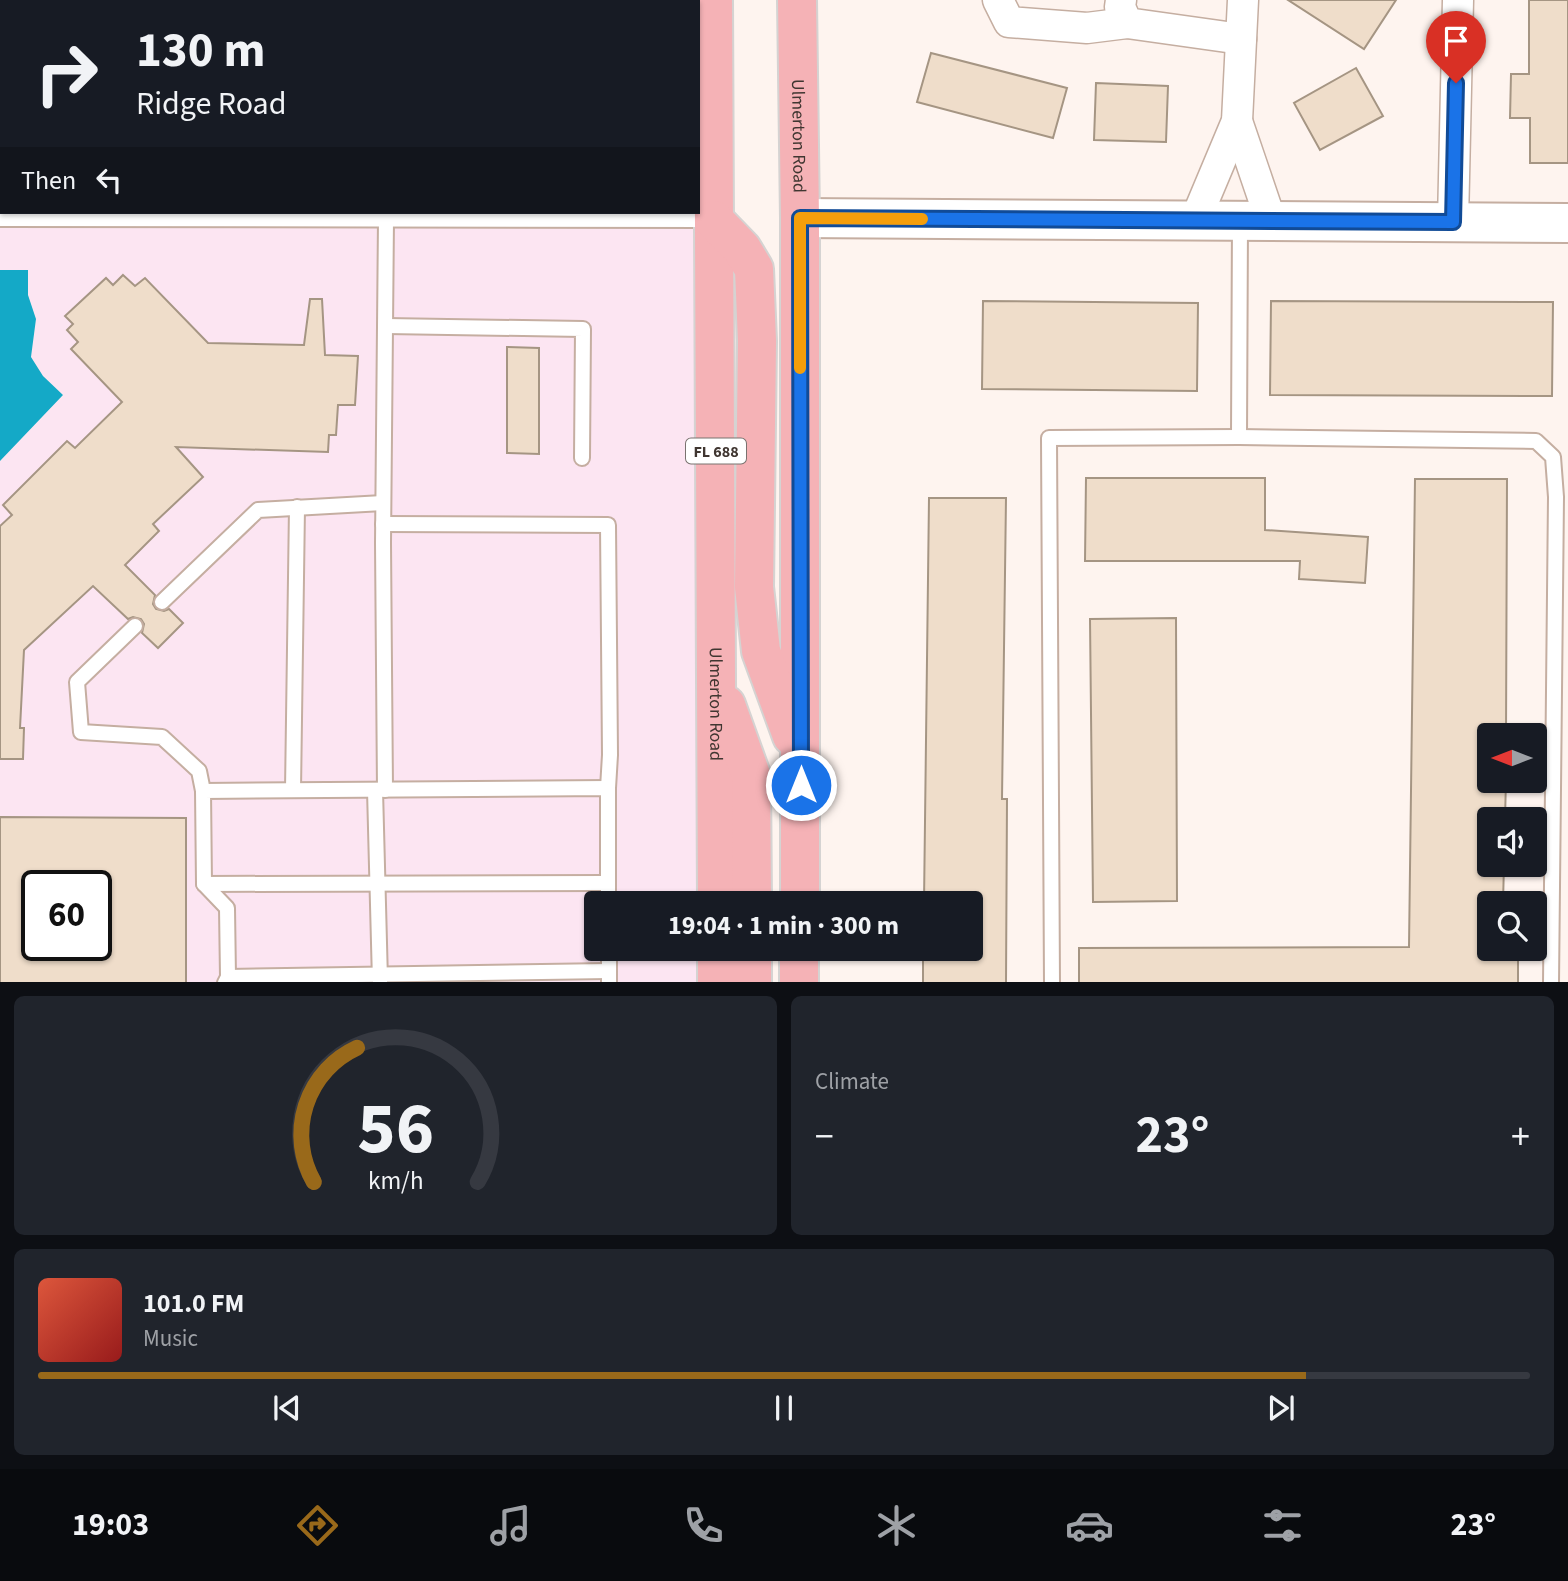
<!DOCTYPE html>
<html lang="en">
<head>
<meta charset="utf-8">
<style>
  :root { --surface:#171b24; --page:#20242c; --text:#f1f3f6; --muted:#9ea1a6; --line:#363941; --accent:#99691a }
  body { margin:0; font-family:"Source Sans 3",sans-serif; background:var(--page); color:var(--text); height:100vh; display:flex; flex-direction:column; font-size:26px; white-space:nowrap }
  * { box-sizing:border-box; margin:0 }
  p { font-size:23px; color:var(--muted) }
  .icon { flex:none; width:38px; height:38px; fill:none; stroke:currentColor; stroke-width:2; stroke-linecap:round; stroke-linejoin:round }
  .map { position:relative; height:982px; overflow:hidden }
  .details { display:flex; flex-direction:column; gap:14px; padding:14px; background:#0d0f14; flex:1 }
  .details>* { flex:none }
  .banner { position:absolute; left:0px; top:0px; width:700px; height:214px; box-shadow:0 2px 5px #0004; background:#171b24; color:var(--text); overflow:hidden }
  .needle { width:46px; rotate:270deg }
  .fabs { position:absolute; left:1477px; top:723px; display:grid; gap:14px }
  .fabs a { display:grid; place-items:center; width:70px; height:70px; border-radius:7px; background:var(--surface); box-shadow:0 2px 5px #0004; font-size:35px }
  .speed { position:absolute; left:21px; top:870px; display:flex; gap:14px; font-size:35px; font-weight:700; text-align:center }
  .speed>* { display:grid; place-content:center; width:91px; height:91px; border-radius:50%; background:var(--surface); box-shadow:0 2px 5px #0004; line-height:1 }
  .speed .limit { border:4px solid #111; border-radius:10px; background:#fff; color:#111 }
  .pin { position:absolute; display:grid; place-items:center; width:60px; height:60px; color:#fff; margin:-72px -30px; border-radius:50% 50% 50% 0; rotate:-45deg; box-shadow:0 0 7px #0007 }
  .pin .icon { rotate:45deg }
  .me { position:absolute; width:77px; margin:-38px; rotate:0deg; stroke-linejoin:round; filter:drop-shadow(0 0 5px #0008) }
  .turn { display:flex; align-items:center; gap:24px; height:147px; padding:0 21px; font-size:32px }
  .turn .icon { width:91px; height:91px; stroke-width:2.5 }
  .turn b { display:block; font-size:49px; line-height:60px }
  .then { display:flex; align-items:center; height:66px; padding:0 21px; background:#0003; gap:14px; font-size:26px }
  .big { font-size:52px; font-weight:700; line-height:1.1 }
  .details .tile { flex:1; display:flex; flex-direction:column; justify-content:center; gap:10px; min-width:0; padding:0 24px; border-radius:10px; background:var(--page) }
  .details .dial { align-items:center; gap:0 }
  .dial svg { height:182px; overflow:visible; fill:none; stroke:var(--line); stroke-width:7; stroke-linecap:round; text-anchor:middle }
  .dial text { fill:var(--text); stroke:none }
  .song { display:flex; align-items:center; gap:21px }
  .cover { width:84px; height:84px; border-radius:10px; background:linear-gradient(135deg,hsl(10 70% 55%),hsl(0 70% 35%)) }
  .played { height:7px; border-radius:4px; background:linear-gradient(90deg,var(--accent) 85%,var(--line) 85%) }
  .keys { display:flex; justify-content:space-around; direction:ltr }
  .heat { display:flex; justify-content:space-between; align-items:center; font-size:38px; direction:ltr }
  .details .tiles { flex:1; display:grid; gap:14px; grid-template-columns:1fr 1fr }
  .tile:last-child { grid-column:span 2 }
  .trip { position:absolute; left:584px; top:891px; width:399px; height:70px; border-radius:7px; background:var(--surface); box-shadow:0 2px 5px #0004; font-weight:700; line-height:70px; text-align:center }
  .tabs { display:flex; height:112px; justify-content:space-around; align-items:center; background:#090b0e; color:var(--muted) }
  .tabs .icon { width:49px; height:49px }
  .tabs .selected { color:var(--accent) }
  .tabs b { font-size:32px; color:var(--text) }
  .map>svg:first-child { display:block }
</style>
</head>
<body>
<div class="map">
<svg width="1568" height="983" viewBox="0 0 1568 983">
  <rect width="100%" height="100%" fill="#fef4ef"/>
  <!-- commercial -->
  <path fill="#fce5f2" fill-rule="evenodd" d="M0 0H695L2 2V212H697L699 669 695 670 699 683V903H597V948L699 949V982H0V461L63 395 43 376 31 357 36 319 28 295V271L0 270ZM37 886H96V945H37Z"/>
  <!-- water -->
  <path fill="#14a9c7" d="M0 270H28V295L36 319 31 357 43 376 63 395 0 461Z"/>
  <!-- building -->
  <g fill="#efddca" stroke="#a59583" stroke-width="2" fill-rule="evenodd">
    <path d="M1288 0H1396L1364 49Z"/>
    <path d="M1529 0H1568V163H1530V118H1510L1511 74H1529Z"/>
    <path d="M931 53 1067 88 1053 138 917 102Z"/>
    <path d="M1356 68 1383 116 1320 150 1294 103Z"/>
    <path d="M1096 83 1168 86 1166 142 1094 140Z"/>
    <path d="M123 275 135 286 145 278 208 343 304 345 310 299H322L325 355 358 356 355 405H338L336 435H329L328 452 176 447 203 477 153 524 159 531 125 565 155 595 153 604 156 609 164 611 169 609 183 623 158 648 142 633 144 624 141 619 133 617 128 619 93 586 24 650 20 728H24L23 759H0V526L12 515 3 505 67 441 75 448 122 402 71 349 78 342 67 330 73 324 65 316 106 278 113 285Z"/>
    <path d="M983 301 1198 303 1197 391 982 389Z"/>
    <path d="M1271 301 1553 302 1552 396 1270 395Z"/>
    <path d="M507 347 539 348V454L507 453Z"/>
    <path d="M1086 478H1265V530L1368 537 1365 583 1299 579 1300 561H1085Z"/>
    <path d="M1415 479H1507L1506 735H1489V780H1506L1505 819H1489V864H1504L1503 903H1489V948H1518V983H1079V948L1409 947Z"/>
    <path d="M929 498H1006L1002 799H1007L1006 983H923V948H971V903H924Z"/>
    <path d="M1176 618 1177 901 1093 902 1090 619Z"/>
    <path d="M0 817 186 818V983H0ZM37 886H96V945H37Z"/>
  </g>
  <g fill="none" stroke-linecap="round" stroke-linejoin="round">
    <!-- lane casing -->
    <g stroke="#c5aea1" stroke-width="18">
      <g id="lane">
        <path d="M298 0V2"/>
        <path d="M592 0V2"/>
        <path d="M0 219 713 220"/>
        <path d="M386 326 583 329 582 458"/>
        <path d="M1239 437 1240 222"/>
        <path d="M383 524 608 525 610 755 608 788"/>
        <path d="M162 602 258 510 383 503"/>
        <path d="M135 626 77 682 81 732 162 737 199 771 203 791"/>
        <path d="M293 790 297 507"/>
        <path d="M375 790 380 981"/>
        <path d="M385 790 383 543 386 219"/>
        <path d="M204 884 608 883"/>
        <path d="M609 948V983"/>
        <path d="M228 977 609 971"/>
        <path d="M225 983 228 977 227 908 204 884 203 791 608 788V903"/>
        <path d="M1052 983 1049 438 1239 437 1536 441 1553 457 1556 497 1551 983"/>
      </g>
    </g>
    <!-- street casing -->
    <g stroke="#c5aea1" stroke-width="33">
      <g id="street">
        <path d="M998 0 1009 22 1087 28 1127 23"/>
        <path d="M1121 0 1120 7 1127 23 1241 39"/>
        <path d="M1237 121 1271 221"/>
        <path d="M1195 221 1237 121 1243 0"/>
        <path d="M1453 222 1458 0"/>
      </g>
    </g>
    <!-- secondary casing -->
    <g stroke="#c5aea1" stroke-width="42">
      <path id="secondary" d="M800 218 1568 223"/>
    </g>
    <!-- primary casing -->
    <g stroke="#d5d3d2" stroke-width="42">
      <g id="primary">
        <path id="s1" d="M713 0 717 903"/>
        <path id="s2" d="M797 0 800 218V903"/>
        <path d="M714 220 742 249 754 269 757 341 754 587 761 651 792 736"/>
        <path d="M726 705 751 775 752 903"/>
        <path d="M717 948V983"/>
        <path d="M752 948V983"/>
        <path d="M799 983V948"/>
      </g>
    </g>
    <!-- lane -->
    <use href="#lane" stroke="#fff" stroke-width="14"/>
    <!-- street -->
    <use href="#street" stroke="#fff" stroke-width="30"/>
    <!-- secondary -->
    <use href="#secondary" stroke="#fff" stroke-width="38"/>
    <!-- primary -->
    <use href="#primary" stroke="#f5b2b6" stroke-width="38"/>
  </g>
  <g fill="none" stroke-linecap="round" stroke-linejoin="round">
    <!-- route casing -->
    <g stroke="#114b97" stroke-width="18">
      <path id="route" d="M801 785 800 218 1453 222 1456 83"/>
    </g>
    <!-- route -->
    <use href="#route" stroke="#1a73e8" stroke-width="12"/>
    <!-- slow -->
    <path stroke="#f59e0b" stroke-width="12" d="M800 368V218L922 219"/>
  </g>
  <g text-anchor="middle" stroke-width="5" stroke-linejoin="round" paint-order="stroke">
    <!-- shield labels -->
    <rect fill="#fff" stroke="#79726f" stroke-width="2" x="686" y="438.5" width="60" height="25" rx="5"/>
    <g font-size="16" font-weight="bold" fill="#403631">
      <text x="716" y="457">FL 688</text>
    </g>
    <!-- street labels -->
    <g font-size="18" fill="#403631" stroke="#fff">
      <text dy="6" stroke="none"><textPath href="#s2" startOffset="136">Ulmerton Road</textPath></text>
      <text dy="6" stroke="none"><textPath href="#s1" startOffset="704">Ulmerton Road</textPath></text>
    </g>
  </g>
</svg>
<div class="fabs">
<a><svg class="needle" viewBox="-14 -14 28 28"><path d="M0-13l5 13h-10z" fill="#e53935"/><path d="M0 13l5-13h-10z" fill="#9ea1a6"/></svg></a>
<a><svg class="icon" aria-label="sound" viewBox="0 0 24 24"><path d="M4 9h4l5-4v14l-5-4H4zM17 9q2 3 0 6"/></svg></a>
<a><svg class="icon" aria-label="search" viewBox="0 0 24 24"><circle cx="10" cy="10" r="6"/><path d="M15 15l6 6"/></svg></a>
</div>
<div class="speed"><div class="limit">60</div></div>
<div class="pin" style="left:1456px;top:83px;background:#d93025"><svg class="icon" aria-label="arrive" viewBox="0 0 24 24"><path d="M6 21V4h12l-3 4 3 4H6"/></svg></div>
<svg class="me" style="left:801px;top:785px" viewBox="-20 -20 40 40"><circle r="17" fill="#1a73e8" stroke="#fff" stroke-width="3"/><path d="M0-11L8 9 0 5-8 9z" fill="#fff"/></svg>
<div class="trip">19:04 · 1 min · 300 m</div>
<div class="banner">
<div class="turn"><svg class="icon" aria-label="right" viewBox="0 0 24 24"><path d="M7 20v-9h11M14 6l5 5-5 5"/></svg><div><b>130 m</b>Ridge Road</div></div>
<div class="then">Then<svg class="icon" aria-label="left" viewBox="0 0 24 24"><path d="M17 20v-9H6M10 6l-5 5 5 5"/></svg></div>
</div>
</div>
<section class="details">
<div class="tiles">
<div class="tile dial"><svg viewBox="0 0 100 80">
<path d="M14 69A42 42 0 1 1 86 69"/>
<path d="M14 69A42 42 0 0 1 33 10" stroke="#99691a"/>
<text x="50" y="56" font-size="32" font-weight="700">56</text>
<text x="50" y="72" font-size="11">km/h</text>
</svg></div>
<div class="tile"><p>Climate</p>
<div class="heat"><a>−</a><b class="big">23°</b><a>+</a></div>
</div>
<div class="tile">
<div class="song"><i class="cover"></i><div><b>101.0 FM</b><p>Music</p></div></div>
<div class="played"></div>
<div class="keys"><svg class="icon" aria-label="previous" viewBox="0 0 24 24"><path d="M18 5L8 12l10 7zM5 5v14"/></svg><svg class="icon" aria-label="pause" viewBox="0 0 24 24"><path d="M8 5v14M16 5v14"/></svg><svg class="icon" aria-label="next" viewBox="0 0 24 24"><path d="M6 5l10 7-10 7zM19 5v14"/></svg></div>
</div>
</div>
</section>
<nav class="tabs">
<b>19:03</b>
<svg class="icon selected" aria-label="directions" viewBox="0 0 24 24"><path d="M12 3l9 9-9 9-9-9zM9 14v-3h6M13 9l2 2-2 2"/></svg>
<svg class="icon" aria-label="music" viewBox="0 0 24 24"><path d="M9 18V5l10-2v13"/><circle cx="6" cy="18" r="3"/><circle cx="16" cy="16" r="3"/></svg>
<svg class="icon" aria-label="phone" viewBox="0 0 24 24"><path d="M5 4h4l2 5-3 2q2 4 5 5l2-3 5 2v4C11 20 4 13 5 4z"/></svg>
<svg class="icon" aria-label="climate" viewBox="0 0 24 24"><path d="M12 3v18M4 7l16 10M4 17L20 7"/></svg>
<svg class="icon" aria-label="car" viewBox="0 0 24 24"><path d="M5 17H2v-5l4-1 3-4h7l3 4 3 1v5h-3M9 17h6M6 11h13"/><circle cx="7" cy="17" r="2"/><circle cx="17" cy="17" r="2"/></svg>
<svg class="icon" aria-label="filters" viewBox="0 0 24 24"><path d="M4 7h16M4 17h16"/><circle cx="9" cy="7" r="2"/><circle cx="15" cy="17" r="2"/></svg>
<b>23°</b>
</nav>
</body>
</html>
